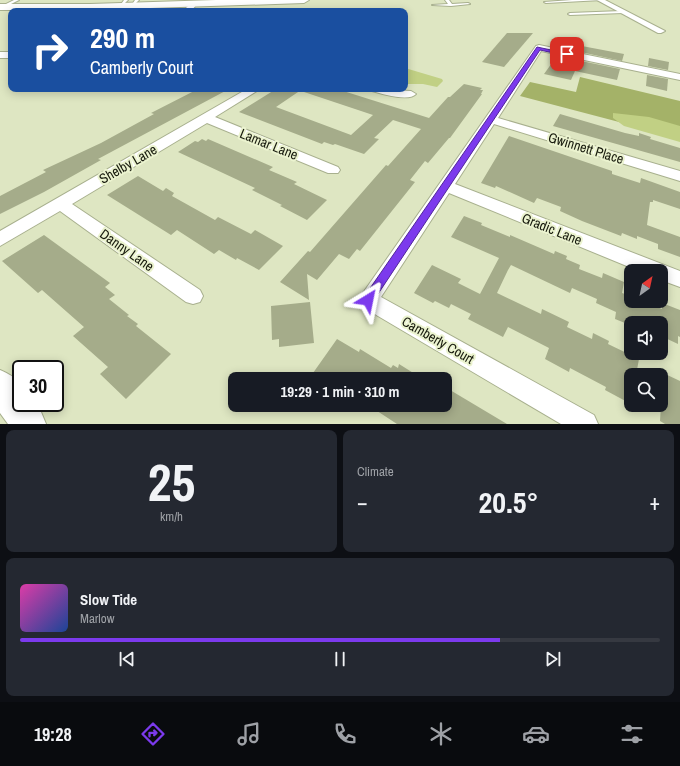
<!DOCTYPE html>
<html lang="en">
<head>
<meta charset="utf-8">
<style>
  :root { --surface:#171b24; --page:#242831; --text:#f1f3f6; --muted:#9ea1a6; --line:#363941; --accent:#7c3aed }
  body { margin:0; font-family:"Archivo Narrow",sans-serif; background:var(--page); color:var(--text); height:100vh; display:flex; flex-direction:column; font-size:15px; white-space:nowrap }
  * { box-sizing:border-box; margin:0 }
  p { font-size:13px; color:var(--muted) }
  .icon { flex:none; width:22px; height:22px; fill:none; stroke:currentColor; stroke-width:2; stroke-linecap:round; stroke-linejoin:round }
  .map { position:relative; height:424px; overflow:hidden }
  .panel { display:flex; flex-direction:column; gap:6px; padding:6px; background:#0d0f14; flex:1 }
  .panel>* { flex:none }
  .guide { position:absolute; left:8px; top:8px; width:400px; height:84px; border-radius:8px; box-shadow:0 2px 10px #0003; background:#1a4fa0; color:#fff; overflow:hidden }
  .needle { width:26px; rotate:33deg }
  .tools { position:absolute; left:624px; top:264px; display:grid; gap:8px }
  .tools a { display:grid; place-items:center; width:44px; height:44px; border-radius:8px; background:var(--surface); box-shadow:0 2px 10px #0003; font-size:20px }
  .speed { position:absolute; left:12px; top:360px; display:flex; gap:8px; font-size:20px; font-weight:700; text-align:center }
  .speed>* { display:grid; place-content:center; width:52px; height:52px; border-radius:50%; background:var(--surface); box-shadow:0 2px 10px #0003; line-height:1 }
  .speed .limit { border:2px solid #111; border-radius:6px; background:#fff; color:#111 }
  .pin { position:absolute; display:grid; place-items:center; width:34px; height:34px; color:#fff; margin:-17px; border-radius:8px; box-shadow:0 2px 6px #0006 }
  .me { position:absolute; width:44px; margin:-22px; rotate:35deg; stroke-linejoin:round; filter:drop-shadow(0 0 3px #0008) }
  .turn { display:flex; align-items:center; gap:14px; height:84px; padding:0 16px; font-size:18px }
  .turn .icon { width:52px; height:52px; stroke-width:2.5 }
  .turn b { display:block; font-size:28px; line-height:34px }
  .big { font-size:30px; font-weight:700; line-height:1.1 }
  .panel .tile { flex:1; display:flex; flex-direction:column; justify-content:center; gap:6px; min-width:0; padding:0 14px; border-radius:8px; background:var(--page) }
  .panel .dial { align-items:center; gap:0 }
  .dial b { font-size:52px; line-height:1 }
  .song { display:flex; align-items:center; gap:12px }
  .cover { width:48px; height:48px; border-radius:6px; background:linear-gradient(135deg,hsl(320 70% 55%),hsl(220 70% 35%)) }
  .played { height:4px; border-radius:2px; background:linear-gradient(90deg,var(--accent) 75%,var(--line) 75%) }
  .keys { display:flex; justify-content:space-around; direction:ltr }
  .heat { display:flex; justify-content:space-between; align-items:center; font-size:22px; direction:ltr }
  .panel .tiles { flex:1; display:grid; gap:6px; grid-template-columns:1fr 1fr }
  .tile:last-child { grid-column:span 2 }
  .trip { position:absolute; left:228px; top:372px; width:224px; height:40px; border-radius:8px; background:var(--surface); box-shadow:0 2px 10px #0003; font-weight:700; line-height:40px; text-align:center }
  .tab-bar { display:flex; height:64px; justify-content:space-around; align-items:center; background:#090b0e; color:var(--muted) }
  .tab-bar .icon { width:28px; height:28px }
  .tab-bar .active { color:var(--accent) }
  .tab-bar b { font-size:18px; color:var(--text) }
  .map>svg:first-child { display:block }
</style>
</head>
<body>
<div class="map">
<svg width="680" height="424" viewBox="0 0 680 424">
  <rect width="100%" height="100%" fill="#dee6c2"/>
  <!-- forest -->
  <path fill="#a4b268" d="M580 77 680 101V138L520 96 530 82 576 92Z"/>
  <!-- water -->
  <g fill="#c1d084">
    <path d="M405 68 442 79 443 81 437 87 423 84H405Z"/>
    <path d="M613 113 649 117 680 126V142L624 126 613 118Z"/>
  </g>
  <!-- building -->
  <g fill="#a5ac8a" fill-rule="evenodd">
    <path d="M507 33H533L504 67 482 62Z"/>
    <path d="M566 43 624 54 622 61 562 48Z"/>
    <path d="M557 56 620 69 617 80 575 71 571 80 544 74Z"/>
    <path d="M649 58 669 62 668 70 648 66Z"/>
    <path d="M647 75 668 79 667 91 646 86Z"/>
    <path d="M464 84 482 88 480 90H483L481 94H482L450 138H449L428 163 425 161 410 180 415 182 360 251 357 249 349 259 339 254 317 280 307 274 309 300 280 282 308 251 310 252 386 165 388 166 421 129 393 120 374 138 379 139 364 154 335 144 333 145 324 142 322 144 239 112 276 89H337L429 118 448 97H450ZM301 90V91L373 115 351 135 276 107Z"/>
    <path d="M198 89H229L98 159 101 160 44 192 0 214V196L46 172 43 170 101 143 154 114 151 113Z"/>
    <path d="M560 114 625 133 639 136V133L651 137 650 139 680 148V162L553 126Z"/>
    <path d="M509 136 612 171V174L640 183 641 178 680 192V209L653 200V202H650L647 225 680 237V257L658 249V244L637 236V239L622 233 621 236 582 221 560 211 561 207 537 198 534 203 496 186 495 188 481 183Z"/>
    <path d="M202 139 206 141 208 139 273 167 269 170 297 182 294 184 327 200 307 220 280 206 282 205 252 190 255 188 178 152 195 141 198 142Z"/>
    <path d="M138 176 163 191 166 188 174 193 172 196 215 220 218 217 251 234 255 230 283 246 259 270 237 258 236 260 219 250 214 254 177 230 171 235 107 195Z"/>
    <path d="M464 216 482 223 481 225 510 237V235L554 254 555 251 567 256 566 259 580 265 579 269 602 278 603 273 624 282 622 293 631 296V301H642L662 309V303L680 310V337L678 336V344L661 336V323H625L615 319 616 312 596 303 597 299 572 288 570 293 511 265 508 270 497 293 541 314 542 309 569 322 567 327 592 339 593 333 609 341 608 344 639 359 636 375H631V404L605 390 606 387 570 368 569 372 545 359 549 348 508 327 503 337 468 319 471 314 451 304 449 308 435 301 433 303 414 293 432 265 461 279 458 283 480 294 499 258 451 237Z"/>
    <path d="M44 235 110 283 105 287 115 295 109 299 129 315 127 316 138 324 136 326 171 354 126 399 100 374 108 367 73 336 84 327 42 290 38 293 2 261Z"/>
    <path d="M310 302 314 343 279 347V339L272 340 271 306Z"/>
    <path d="M337 339 359 352 360 349 391 368 393 365 398 368 399 364 423 379H322L313 373Z"/>
    <path d="M663 373 680 381V424H665L660 421Z"/>
    <path d="M445 387 507 424H397L368 405H445Z"/>
  </g>
  <g fill="none" stroke-linecap="round" stroke-linejoin="round">
    <!-- lane casing -->
    <g stroke="#a8b08e" stroke-width="2">
      <g id="lane">
        <path d="M14 0H19L3 8 0 7Z"/>
        <path d="M124 0H128L121 7H119Z"/>
        <path d="M135 0H139L133 6H131Z"/>
        <path d="M445 0H449L452 4 468 3 470 4 451 6 432 5 448 4Z"/>
        <path d="M572 0H602L546 3 544 2Z"/>
        <path d="M622 11 623 13 570 15 568 14 570 13Z"/>
      </g>
    </g>
    <!-- street casing -->
    <g stroke="#a8b08e" stroke-width="2">
      <g id="street">
        <path d="M597 0H605L665 31 661 33H658Z"/>
        <path d="M192 2 198 3 191 11H183Z"/>
        <path d="M539 45 680 74V80L541 51 498 118 680 171V181L494 124 455 184 680 271V287L661 280V271H639L449 193 381 297 594 415 598 424H561L361 306 358 300 536 46Z"/>
        <rect x="0" y="52" width="11" height="6"/>
        <path d="M247 89H260L215 117 338 167 340 170 338 173H328L207 123 72 204 200 290 203 296 200 302 193 304 186 302 60 211 0 246V231Z"/>
        <path d="M371 89 411 91 416 94C409 102 382 94 372 91Z"/>
      </g>
    </g>
    <!-- secondary casing -->
    <g stroke="#a8b08e" stroke-width="2">
      <path id="secondary" d="M0 370C19 378 21 384 21 403H34L41 412 46 424H8L0 413Z"/>
    </g>
    <!-- primary casing -->
    <g stroke="#a8b08e" stroke-width="2">
      <path id="primary" d="M216 0H309L304 3 90 10H0V4H90Z"/>
    </g>
    <!-- lane -->
    <use href="#lane" fill="#fff" fill-rule="evenodd"/>
    <!-- street -->
    <use href="#street" fill="#fff" fill-rule="evenodd"/>
    <!-- secondary -->
    <use href="#secondary" fill="#fff" fill-rule="evenodd"/>
    <!-- primary -->
    <use href="#primary" fill="#fff" fill-rule="evenodd"/>
  </g>
  <!-- route -->
  <path fill="#7c3aed" stroke="#51269a" d="M537 47 570 54 567 56 540 50 372 303 368 305 364 303 362 300 364 297Z"/>
  <g text-anchor="middle" stroke-width="4" stroke-linejoin="round" paint-order="stroke">
    <!-- street labels -->
    <g font-size="14" fill="#16190c" stroke="#ebf3cf">
      <text transform="translate(269 144) rotate(22)" y="5">Lamar Lane</text>
      <text transform="translate(586 148) rotate(17)" y="5">Gwinnett Place</text>
      <text transform="translate(128 164) rotate(-30)" y="5">Shelby Lane</text>
      <text transform="translate(552 229) rotate(22)" y="5">Gradic Lane</text>
      <text transform="translate(127 250) rotate(35)" y="5">Danny Lane</text>
      <text transform="translate(438 340) rotate(30)" y="5">Camberly Court</text>
    </g>
  </g>
</svg>
<div class="tools">
<a><svg class="needle" viewBox="-14 -14 28 28"><path d="M0-13l5 13h-10z" fill="#e53935"/><path d="M0 13l5-13h-10z" fill="#9ea1a6"/></svg></a>
<a><svg class="icon" aria-label="sound" viewBox="0 0 24 24"><path d="M4 9h4l5-4v14l-5-4H4zM17 9q2 3 0 6"/></svg></a>
<a><svg class="icon" aria-label="search" viewBox="0 0 24 24"><circle cx="10" cy="10" r="6"/><path d="M15 15l6 6"/></svg></a>
</div>
<div class="speed"><div class="limit">30</div></div>
<div class="pin" style="left:567px;top:54px;background:#d93025"><svg class="icon" aria-label="arrive" viewBox="0 0 24 24"><path d="M6 21V4h12l-3 4 3 4H6"/></svg></div>
<svg class="me" style="left:368px;top:300px" viewBox="-20 -20 40 40"><path d="M0-17L14 15 0 8-14 15z" fill="#7c3aed" stroke="#fff" stroke-width="4"/></svg>
<div class="trip">19:29 · 1 min · 310 m</div>
<div class="guide">
<div class="turn"><svg class="icon" aria-label="right" viewBox="0 0 24 24"><path d="M7 20v-9h11M14 6l5 5-5 5"/></svg><div><b>290 m</b>Camberly Court</div></div>
</div>
</div>
<section class="panel">
<div class="tiles">
<div class="tile dial"><b>25</b><p>km/h</p></div>
<div class="tile"><p>Climate</p>
<div class="heat"><a>−</a><b class="big">20.5°</b><a>+</a></div>
</div>
<div class="tile">
<div class="song"><i class="cover"></i><div><b>Slow Tide</b><p>Marlow</p></div></div>
<div class="played"></div>
<div class="keys"><svg class="icon" aria-label="previous" viewBox="0 0 24 24"><path d="M18 5L8 12l10 7zM5 5v14"/></svg><svg class="icon" aria-label="pause" viewBox="0 0 24 24"><path d="M8 5v14M16 5v14"/></svg><svg class="icon" aria-label="next" viewBox="0 0 24 24"><path d="M6 5l10 7-10 7zM19 5v14"/></svg></div>
</div>
</div>
</section>
<nav class="tab-bar">
<b>19:28</b>
<svg class="icon active" aria-label="directions" viewBox="0 0 24 24"><path d="M12 3l9 9-9 9-9-9zM9 14v-3h6M13 9l2 2-2 2"/></svg>
<svg class="icon" aria-label="music" viewBox="0 0 24 24"><path d="M9 18V5l10-2v13"/><circle cx="6" cy="18" r="3"/><circle cx="16" cy="16" r="3"/></svg>
<svg class="icon" aria-label="phone" viewBox="0 0 24 24"><path d="M5 4h4l2 5-3 2q2 4 5 5l2-3 5 2v4C11 20 4 13 5 4z"/></svg>
<svg class="icon" aria-label="climate" viewBox="0 0 24 24"><path d="M12 3v18M4 7l16 10M4 17L20 7"/></svg>
<svg class="icon" aria-label="car" viewBox="0 0 24 24"><path d="M5 17H2v-5l4-1 3-4h7l3 4 3 1v5h-3M9 17h6M6 11h13"/><circle cx="7" cy="17" r="2"/><circle cx="17" cy="17" r="2"/></svg>
<svg class="icon" aria-label="filters" viewBox="0 0 24 24"><path d="M4 7h16M4 17h16"/><circle cx="9" cy="7" r="2"/><circle cx="15" cy="17" r="2"/></svg>
</nav>
</body>
</html>
